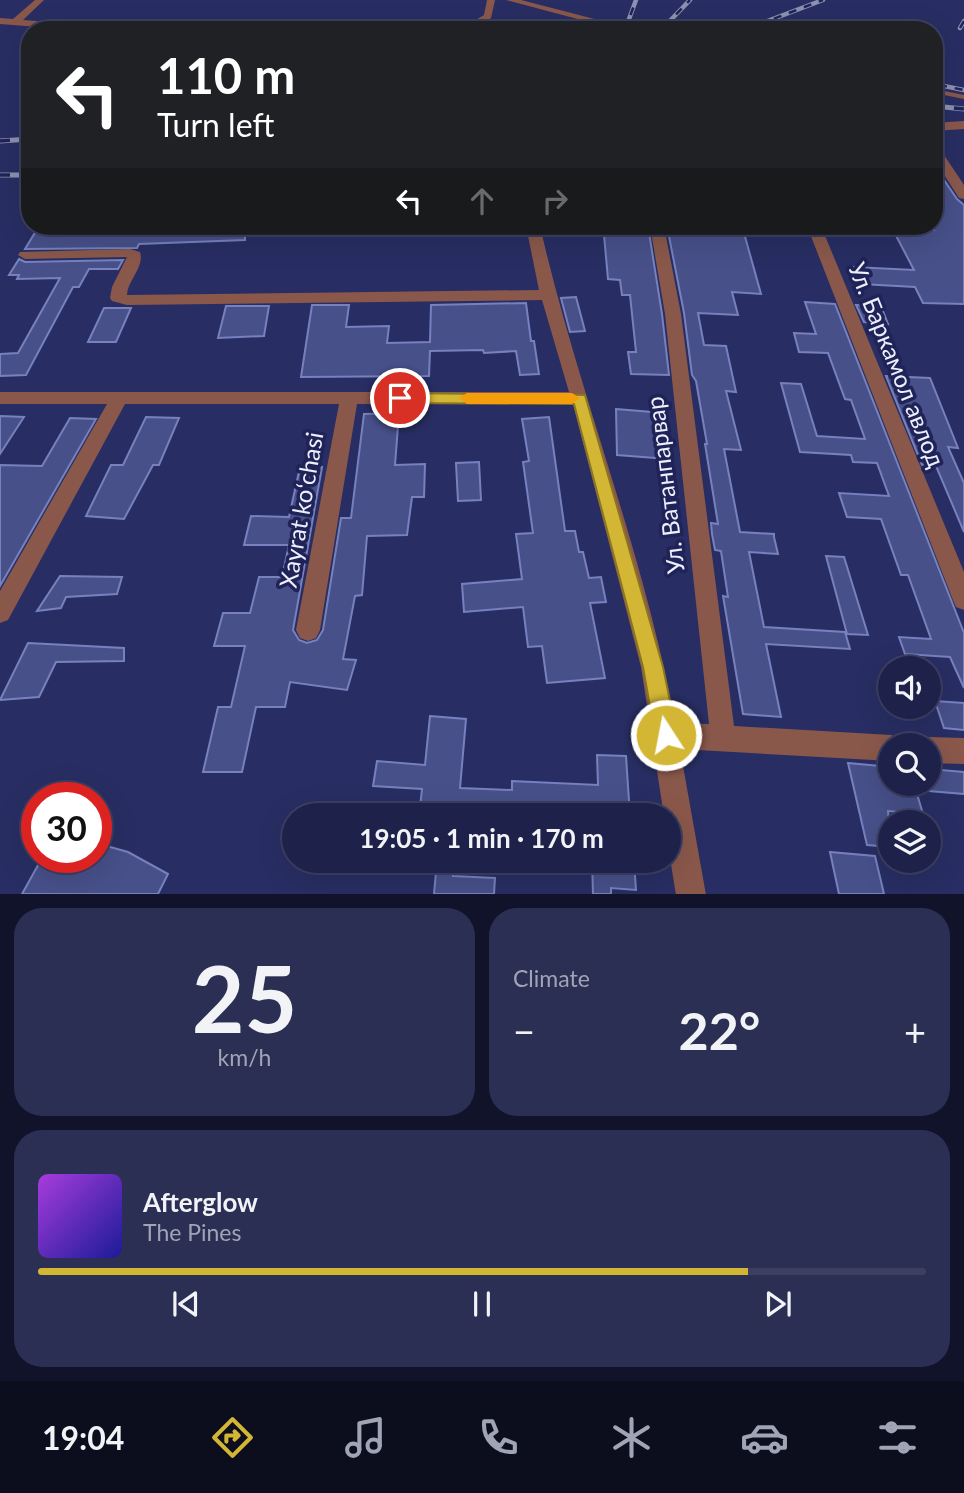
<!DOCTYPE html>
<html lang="en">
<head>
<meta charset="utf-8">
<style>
  :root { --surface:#1e224a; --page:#2b2f54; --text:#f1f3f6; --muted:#a1a4b5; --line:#3c3f62; --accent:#d4b635 }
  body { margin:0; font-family:Lato,sans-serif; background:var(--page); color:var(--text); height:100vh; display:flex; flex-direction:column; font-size:26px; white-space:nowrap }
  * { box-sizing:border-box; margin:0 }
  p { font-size:23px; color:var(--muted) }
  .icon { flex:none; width:38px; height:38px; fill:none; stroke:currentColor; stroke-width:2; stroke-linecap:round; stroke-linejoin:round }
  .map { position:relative; height:894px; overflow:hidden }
  .details { display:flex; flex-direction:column; gap:14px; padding:14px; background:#101329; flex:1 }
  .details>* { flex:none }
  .hud { position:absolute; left:21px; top:21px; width:922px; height:214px; border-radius:28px; box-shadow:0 7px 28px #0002,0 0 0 2px var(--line); background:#202124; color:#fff; overflow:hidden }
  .tools { position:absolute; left:878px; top:656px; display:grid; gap:14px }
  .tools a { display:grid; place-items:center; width:63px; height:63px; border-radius:50%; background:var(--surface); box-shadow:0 7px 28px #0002,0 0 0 2px var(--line); font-size:35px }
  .speed { position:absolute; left:21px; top:782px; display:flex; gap:14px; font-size:35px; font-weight:700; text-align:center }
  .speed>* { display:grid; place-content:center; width:91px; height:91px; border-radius:50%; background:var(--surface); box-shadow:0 7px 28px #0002,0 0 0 2px var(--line); line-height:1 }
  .speed .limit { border:10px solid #d22; background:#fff; color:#111 }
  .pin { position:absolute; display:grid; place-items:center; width:60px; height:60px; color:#fff; margin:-30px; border:4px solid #fff; border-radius:50%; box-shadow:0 2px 7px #0007 }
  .me { position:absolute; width:77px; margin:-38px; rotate:349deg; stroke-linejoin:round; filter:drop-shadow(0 0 5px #0008) }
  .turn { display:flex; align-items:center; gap:24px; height:147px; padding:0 21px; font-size:32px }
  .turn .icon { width:91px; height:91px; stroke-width:2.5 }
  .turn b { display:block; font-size:49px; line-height:60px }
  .lanes { display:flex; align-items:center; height:66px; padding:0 21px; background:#0003; justify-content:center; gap:35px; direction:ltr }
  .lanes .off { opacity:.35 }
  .big { font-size:52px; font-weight:700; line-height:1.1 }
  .details .widget { flex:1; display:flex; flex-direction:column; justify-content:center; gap:10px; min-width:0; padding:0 24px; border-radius:28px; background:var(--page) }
  .details .dial { align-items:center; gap:0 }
  .dial b { font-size:91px; line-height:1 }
  .song { display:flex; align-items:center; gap:21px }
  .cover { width:84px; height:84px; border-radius:10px; background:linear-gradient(135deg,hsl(280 70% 55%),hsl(240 70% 35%)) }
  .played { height:7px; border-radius:4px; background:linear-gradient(90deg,var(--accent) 80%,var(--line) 80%) }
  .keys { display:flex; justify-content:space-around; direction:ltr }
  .heat { display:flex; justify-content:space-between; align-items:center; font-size:38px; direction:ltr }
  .details .tiles { flex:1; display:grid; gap:14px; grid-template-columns:1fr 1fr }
  .widget:last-child { grid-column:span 2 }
  .trip { position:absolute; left:282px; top:803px; width:399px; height:70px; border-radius:35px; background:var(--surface); box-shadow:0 7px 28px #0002,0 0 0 2px var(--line); font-weight:700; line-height:70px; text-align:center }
  .dock { display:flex; height:112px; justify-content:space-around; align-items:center; background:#0c0e1e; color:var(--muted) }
  .dock .icon { width:49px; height:49px }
  .dock .current { color:var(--accent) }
  .dock b { font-size:32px; color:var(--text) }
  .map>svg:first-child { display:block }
</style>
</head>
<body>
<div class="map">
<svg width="964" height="895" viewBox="0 0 964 895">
  <rect width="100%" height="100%" fill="#282e63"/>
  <!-- building -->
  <g fill="#475089" stroke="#7681be" stroke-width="2">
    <path d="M934 165 957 199 964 205V304L923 303 915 287 861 284 854 267 914 270 892 228 934 230Z"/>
    <path d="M39 226H245V240L139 244 137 248 25 249Z"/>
    <path d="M621 226H648L662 314 669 375 631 374 628 352H636L630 295H622L620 280 608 279 604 235H621Z"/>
    <path d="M667 226H685L686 232 744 233 761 294 732 292 738 315 698 313 704 345 726 346 736 392 726 391 741 450 724 449 740 532 774 534V537L778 554 749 552 764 627 845 632 850 649 766 644 781 717 743 714 723 596 728 597 721 551 715 550 712 534 711 523 718 524 705 444H707L696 381 692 375 684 313Z"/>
    <path d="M19 259 25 262 123 260 118 269H89L79 287H73L26 375 0 376V354L18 353 60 278 17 279 19 275H9Z"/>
    <path d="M576 297 585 331 570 332 561 298Z"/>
    <path d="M805 302 835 304 964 633V688L950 657 905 654 899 637 931 639 908 575H901L881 519 847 517 839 493 889 496 877 463 853 462 851 455 800 452 781 383 801 384 817 436 865 439 851 400 845 399 828 353 799 352 794 333 816 334Z"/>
    <path d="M526 303 531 341H534L539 374 520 375 516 351 484 353 483 350 430 351 429 376 301 377 312 305H349L346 327 389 326 387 343 430 342 431 305Z"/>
    <path d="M856 305 881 306 888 324 864 322Z"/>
    <path d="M226 306H269L264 336 218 338Z"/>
    <path d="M104 308H131L116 342H88Z"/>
    <path d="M886 376 930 378 958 448 948 447 964 483V532L936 466 922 465Z"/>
    <path d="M616 409 664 413 668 459 617 455Z"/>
    <path d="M399 413 395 465 425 464 424 497H412L407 535 367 536 362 595 355 596 343 659 356 660 347 690 290 682 285 707H256L242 772H203L218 707H231L245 646H214L223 613H250L259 577H282L289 545H244L251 516 289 517 300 467H322L293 630 299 640 307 643 317 640 323 630 341 518H351L364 414Z"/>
    <path d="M0 416 24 417 0 454Z"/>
    <path d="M146 417 179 418 159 465H153L124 519 86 516 111 465H123Z"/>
    <path d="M549 417 565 531H575L579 552H583L589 578 601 577 606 602 590 603 605 678 547 683 542 646 528 647 523 607 464 612 462 584 522 579 516 534 533 533 523 462 529 461 522 419Z"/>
    <path d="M70 418 96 419 0 586V465L42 466Z"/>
    <path d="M479 462 481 500 458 501 456 463Z"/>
    <path d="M826 556 844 557 868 635 847 634Z"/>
    <path d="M60 576 122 577 117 594 66 597 61 608 37 611Z"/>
    <path d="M28 643 124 648V661L56 662 39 697 0 700Z"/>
    <path d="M935 701 964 703V730L944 728Z"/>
    <path d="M430 716 466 719 460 788 512 790V781L598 785 597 755 626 756 630 816H419L422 789 373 786 377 761 425 765Z"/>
    <path d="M848 763 891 767V784H914L923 814 888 811 891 847 867 845Z"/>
    <path d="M929 769 964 772V794L929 791Z"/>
    <path d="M96 843 128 852 168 874 158 894H22L42 858H96Z"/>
    <path d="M830 852 875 856 884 894H839Z"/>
    <path d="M437 861H454L453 876 495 878 494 894H434Z"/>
    <path d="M592 861H634L636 890 611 888V894H593Z"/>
  </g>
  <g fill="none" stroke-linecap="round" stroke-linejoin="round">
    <!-- service -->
    <path fill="#8a584b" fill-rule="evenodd" d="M934 89 964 95V99L934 93Z"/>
    <!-- minor -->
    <g fill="#8a584b" fill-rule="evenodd">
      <path d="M35 0H44L23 20 118 27 123 30H77L0 24V18L13 19Z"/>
      <path d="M487 0H495L491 18 475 28 447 30 469 24 484 15Z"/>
      <path d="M934 145 938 146 964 185V199L959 198 934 159Z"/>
      <path d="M526 226H540C578 393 645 554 675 723L709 724 665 314 650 226H664L681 314 734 726 891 735 900 739 903 746H891V761L680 749 706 895H676L668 846V816H664L641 667 573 404H357L320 630 316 638 308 641 300 638 296 630 339 404H125L8 620 0 623V591L107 404H0V392H569L542 300 127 305 112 301 110 298 112 287 127 257 25 259 18 255 20 252 130 249 140 252C145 267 127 281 127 295L539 290Z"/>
      <path d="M807 226H821L964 572V610L956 607 953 600Z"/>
      <path d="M929 737 964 738V764L929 763V746H918L920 741Z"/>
    </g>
    <!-- tertiary -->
    <g fill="#8a584b" fill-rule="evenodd">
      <path d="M506 0H521L637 30H619Z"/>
      <path d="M964 121V129L934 131V123Z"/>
    </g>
    <!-- rail-far1 casing -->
    <g stroke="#8c91b1" stroke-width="4.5">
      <g id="rail-far1">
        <path d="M665 26 690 0"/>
        <path d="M960 28 964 21"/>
        <path d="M625 30 636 0"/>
        <path d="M744 30 823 0"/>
        <path d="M939 85 964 90"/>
      </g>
    </g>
    <!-- rail casing -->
    <g stroke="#8c91b1" stroke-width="5">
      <g id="rail">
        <path d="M934 106 964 109"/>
        <path d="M0 141 30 139"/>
        <path d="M0 175H30"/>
      </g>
    </g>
    <!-- rail-far1 -->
    <use href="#rail-far1" stroke="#1f2357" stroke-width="2.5" stroke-dasharray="8" stroke-linecap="butt"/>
    <!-- rail -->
    <use href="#rail" stroke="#1f2357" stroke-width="3.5" stroke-dasharray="10" stroke-linecap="butt"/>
  </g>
  <!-- route -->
  <path fill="#d4b635" stroke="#8a7622" stroke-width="2" d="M400 393 585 395 663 667 677 735 674 743 666 746 658 743 655 735 643 667 574 404 400 403 393 398Z"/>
  <!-- slow -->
  <path fill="#f59e0b" d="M467 393H572L580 398 572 404H467L459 398Z"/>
  <g text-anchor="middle" stroke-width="7" stroke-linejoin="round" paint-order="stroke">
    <!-- street labels -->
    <g font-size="24" fill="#eceffc" stroke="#1f2357">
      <text transform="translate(896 365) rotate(68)" y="8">Ул. Баркамол авлод</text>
      <text transform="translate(666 485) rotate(-97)" y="8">Ул. Ватанпарвар</text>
      <text transform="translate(302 510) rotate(-80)" y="8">Xayrat koʻchasi</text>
    </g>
  </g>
</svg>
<div class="tools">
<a><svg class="icon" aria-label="sound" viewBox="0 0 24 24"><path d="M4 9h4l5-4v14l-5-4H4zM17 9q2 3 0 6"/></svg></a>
<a><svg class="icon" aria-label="search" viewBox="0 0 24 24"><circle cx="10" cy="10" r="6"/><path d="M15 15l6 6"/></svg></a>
<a><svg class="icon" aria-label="layers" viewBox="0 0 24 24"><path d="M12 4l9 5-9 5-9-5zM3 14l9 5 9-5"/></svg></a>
</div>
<div class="speed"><div class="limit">30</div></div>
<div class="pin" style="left:400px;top:398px;background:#d93025"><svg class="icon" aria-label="arrive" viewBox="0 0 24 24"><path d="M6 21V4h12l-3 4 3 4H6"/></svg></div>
<svg class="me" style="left:666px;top:735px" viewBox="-20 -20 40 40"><circle r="17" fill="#d4b635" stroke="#fff" stroke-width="3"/><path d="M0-11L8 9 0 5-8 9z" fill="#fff"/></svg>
<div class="trip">19:05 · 1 min · 170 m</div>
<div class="hud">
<div class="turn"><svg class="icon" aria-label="left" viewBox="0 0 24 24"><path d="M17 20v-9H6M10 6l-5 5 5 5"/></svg><div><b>110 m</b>Turn left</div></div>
<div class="lanes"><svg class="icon" aria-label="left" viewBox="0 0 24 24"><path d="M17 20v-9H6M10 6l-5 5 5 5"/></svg><svg class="icon off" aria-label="ahead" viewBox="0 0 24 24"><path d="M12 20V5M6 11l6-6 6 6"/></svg><svg class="icon off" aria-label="right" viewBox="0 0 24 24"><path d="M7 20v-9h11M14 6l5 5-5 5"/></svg></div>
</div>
</div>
<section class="details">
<div class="tiles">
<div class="widget dial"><b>25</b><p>km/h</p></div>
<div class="widget"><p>Climate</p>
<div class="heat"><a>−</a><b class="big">22°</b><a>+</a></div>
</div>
<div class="widget">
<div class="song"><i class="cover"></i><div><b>Afterglow</b><p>The Pines</p></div></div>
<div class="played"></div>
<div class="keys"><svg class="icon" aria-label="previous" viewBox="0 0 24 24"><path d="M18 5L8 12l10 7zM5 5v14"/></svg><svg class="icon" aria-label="pause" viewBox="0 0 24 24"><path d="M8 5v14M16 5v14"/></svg><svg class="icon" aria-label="next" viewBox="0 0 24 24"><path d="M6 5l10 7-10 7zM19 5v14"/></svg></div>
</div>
</div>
</section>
<nav class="dock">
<b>19:04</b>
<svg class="icon current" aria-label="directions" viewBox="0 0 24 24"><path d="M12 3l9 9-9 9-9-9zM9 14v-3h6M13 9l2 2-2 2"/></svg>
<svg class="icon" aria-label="music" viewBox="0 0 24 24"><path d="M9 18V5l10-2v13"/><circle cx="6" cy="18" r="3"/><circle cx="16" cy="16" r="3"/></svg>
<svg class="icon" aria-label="phone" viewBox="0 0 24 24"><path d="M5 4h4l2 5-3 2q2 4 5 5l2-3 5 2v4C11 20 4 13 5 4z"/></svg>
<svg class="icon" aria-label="climate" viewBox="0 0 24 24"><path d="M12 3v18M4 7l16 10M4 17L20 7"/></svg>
<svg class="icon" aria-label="car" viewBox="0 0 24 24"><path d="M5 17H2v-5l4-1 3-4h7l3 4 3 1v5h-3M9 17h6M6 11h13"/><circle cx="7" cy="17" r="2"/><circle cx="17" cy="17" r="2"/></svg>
<svg class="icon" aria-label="filters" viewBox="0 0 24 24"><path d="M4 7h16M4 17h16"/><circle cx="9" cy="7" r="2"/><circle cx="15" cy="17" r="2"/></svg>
</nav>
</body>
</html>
